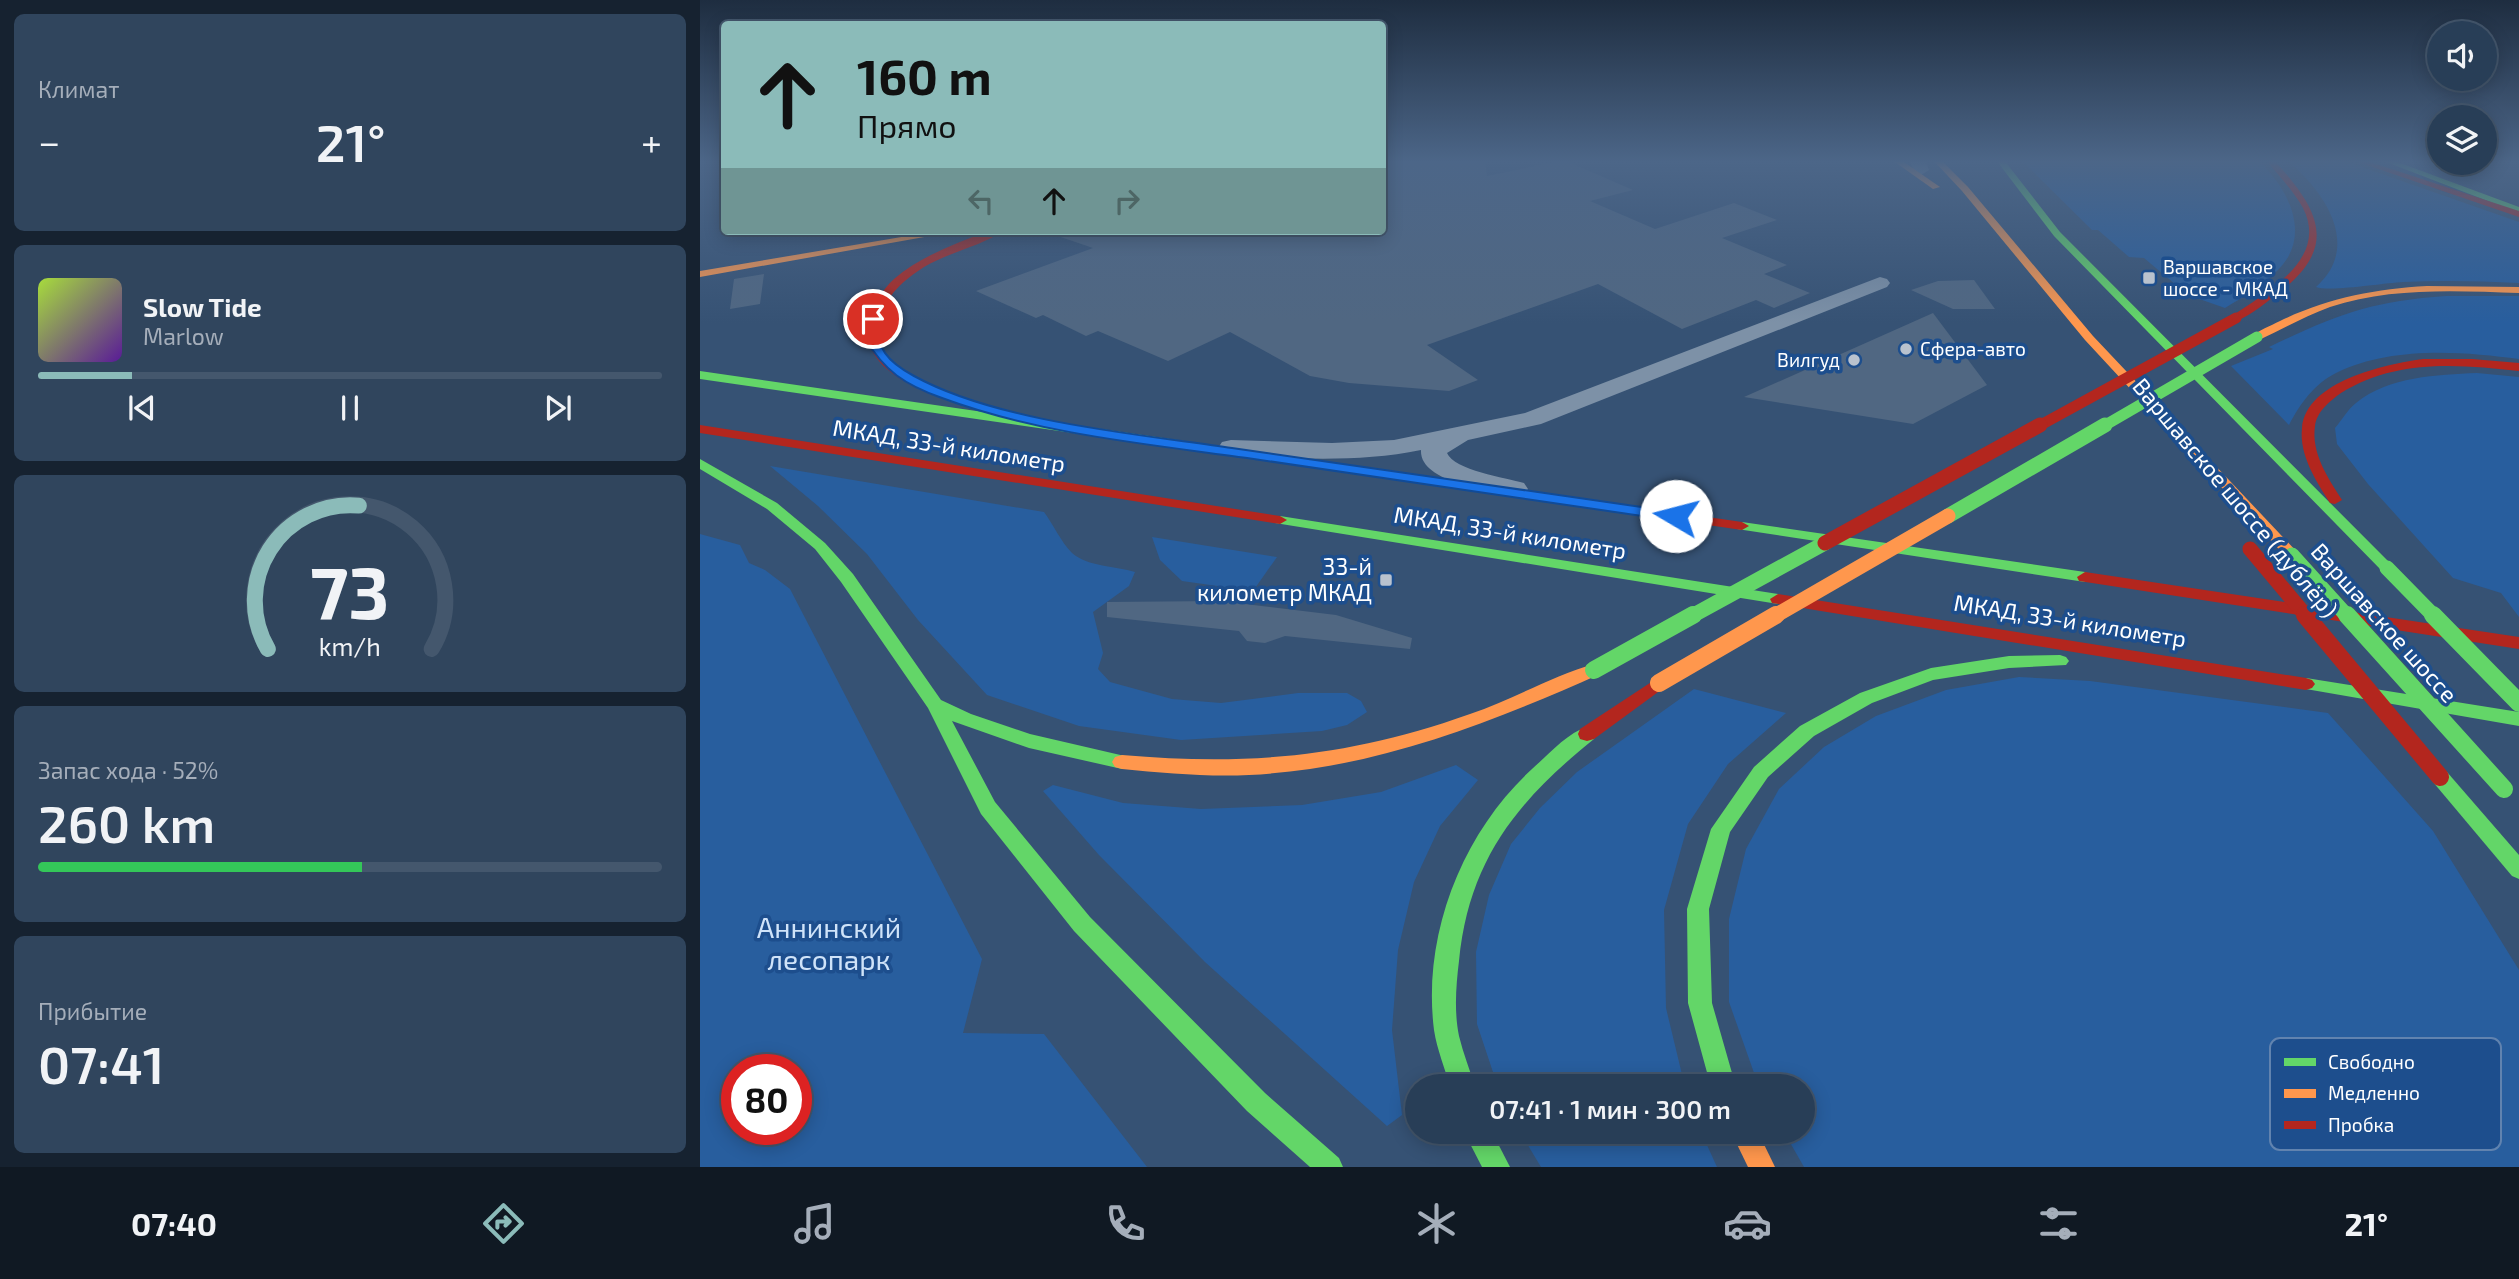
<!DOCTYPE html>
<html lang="ru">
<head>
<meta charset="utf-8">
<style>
  :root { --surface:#283e57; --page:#30455d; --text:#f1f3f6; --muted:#a5aeba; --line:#44576d; --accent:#8bbbb9 }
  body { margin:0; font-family:"Exo 2",sans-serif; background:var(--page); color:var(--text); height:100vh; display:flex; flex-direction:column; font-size:26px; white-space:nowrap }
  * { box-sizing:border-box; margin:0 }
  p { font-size:23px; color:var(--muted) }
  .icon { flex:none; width:38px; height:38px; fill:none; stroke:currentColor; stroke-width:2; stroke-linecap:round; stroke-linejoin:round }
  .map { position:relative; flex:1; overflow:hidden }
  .details { display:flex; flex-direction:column; gap:14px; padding:14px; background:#162230; width:700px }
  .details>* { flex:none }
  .guide { position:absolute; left:21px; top:21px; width:665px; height:214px; border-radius:7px; box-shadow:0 4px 18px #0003,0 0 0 2px var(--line); background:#8bbbb9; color:#111; overflow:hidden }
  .fabs { position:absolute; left:1727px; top:21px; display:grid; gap:14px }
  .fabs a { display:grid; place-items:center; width:70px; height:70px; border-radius:50%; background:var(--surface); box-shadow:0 4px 18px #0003,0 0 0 2px var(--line); font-size:35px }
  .speed { position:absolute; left:21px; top:1054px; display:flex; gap:14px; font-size:35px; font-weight:700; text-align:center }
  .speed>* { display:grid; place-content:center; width:91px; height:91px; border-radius:50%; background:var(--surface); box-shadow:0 4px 18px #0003,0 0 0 2px var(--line); line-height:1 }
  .speed .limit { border:10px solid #d22; background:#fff; color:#111 }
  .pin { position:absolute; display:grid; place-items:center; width:60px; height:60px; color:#fff; margin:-30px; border:4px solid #fff; border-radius:50%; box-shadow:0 2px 7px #0007 }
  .me { position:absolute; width:77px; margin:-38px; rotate:278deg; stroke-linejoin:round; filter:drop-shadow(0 0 5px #0008) }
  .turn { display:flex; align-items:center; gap:24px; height:147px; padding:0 21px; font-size:32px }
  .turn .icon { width:91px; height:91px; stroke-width:2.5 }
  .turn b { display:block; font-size:49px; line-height:60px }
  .lanes { display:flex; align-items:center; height:66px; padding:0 21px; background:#0003; justify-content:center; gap:35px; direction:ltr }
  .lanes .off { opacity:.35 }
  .big { font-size:52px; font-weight:600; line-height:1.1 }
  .details .tile { flex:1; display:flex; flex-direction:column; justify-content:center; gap:10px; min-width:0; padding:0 24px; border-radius:10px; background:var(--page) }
  .details .dial { align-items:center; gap:0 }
  .dial svg { height:182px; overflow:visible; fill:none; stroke:var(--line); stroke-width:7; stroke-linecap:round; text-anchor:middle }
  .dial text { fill:var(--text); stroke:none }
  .song { display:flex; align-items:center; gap:21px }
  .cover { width:84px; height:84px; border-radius:10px; background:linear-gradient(135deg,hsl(80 70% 55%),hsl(270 70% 35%)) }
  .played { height:7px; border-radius:4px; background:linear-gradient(90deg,var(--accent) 15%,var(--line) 15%) }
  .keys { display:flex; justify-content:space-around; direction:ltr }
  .heat { display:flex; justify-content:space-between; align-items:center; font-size:38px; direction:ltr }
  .charge { height:10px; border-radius:5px; background:linear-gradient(90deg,#34c759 52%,var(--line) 0) }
  .trip { position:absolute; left:705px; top:1074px; width:410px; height:70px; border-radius:35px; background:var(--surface); box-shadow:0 4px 18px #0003,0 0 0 2px var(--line); font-weight:600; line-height:70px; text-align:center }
  .menu { display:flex; height:112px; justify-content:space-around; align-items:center; background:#101923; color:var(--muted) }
  .menu .icon { width:49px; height:49px }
  .menu .current { color:var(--accent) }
  .menu b { font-size:32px; color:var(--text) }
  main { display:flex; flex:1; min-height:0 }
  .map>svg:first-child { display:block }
</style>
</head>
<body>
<main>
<section class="details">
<div class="tile"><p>Климат</p>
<div class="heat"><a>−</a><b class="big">21°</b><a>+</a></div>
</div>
<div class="tile">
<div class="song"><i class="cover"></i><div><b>Slow Tide</b><p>Marlow</p></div></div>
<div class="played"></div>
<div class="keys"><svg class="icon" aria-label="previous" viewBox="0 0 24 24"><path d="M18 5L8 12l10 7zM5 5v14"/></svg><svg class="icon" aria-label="pause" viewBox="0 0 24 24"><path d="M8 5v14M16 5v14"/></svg><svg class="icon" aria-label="next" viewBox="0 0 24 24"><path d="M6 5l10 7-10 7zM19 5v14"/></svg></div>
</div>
<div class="tile dial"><svg viewBox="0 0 100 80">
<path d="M14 69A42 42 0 1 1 86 69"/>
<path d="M14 69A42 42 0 0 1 54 6" stroke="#8bbbb9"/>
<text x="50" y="56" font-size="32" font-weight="700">73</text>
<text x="50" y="72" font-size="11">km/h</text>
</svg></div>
<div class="tile"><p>Запас хода · 52%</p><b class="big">260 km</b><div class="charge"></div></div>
<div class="tile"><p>Прибытие</p><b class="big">07:41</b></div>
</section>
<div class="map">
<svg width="1819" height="1167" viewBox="0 0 1819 1167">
  <rect width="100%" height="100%" fill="#365274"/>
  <!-- green -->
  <g fill="#285e9e" fill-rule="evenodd">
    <path d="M1321 160H1558C1588 188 1613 235 1578 270 1563 286 1543 297 1525 308L1488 295 1444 258 1429 257 1398 230H1392Z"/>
    <path d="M1587 160H1642L1819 222V283C1781 281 1742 280 1703 282 1684 283 1630 292 1616 287 1662 246 1625 192 1587 160Z"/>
    <path d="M1746 296H1819V359C1761 351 1690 346 1636 373 1614 384 1600 404 1589 425L1531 366 1573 349 1569 347C1636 315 1671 301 1746 296Z"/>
    <path d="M1777 373 1819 377V617L1801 593 1753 578 1668 484 1637 444 1635 428C1642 420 1648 409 1656 403 1689 376 1737 375 1777 373Z"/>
    <path d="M70 466 344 512C353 524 361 542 372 553 388 567 416 566 435 572L429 586 393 612 403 653 398 669 410 682 472 699 521 703 598 693H647L661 701 667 712 647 725 622 731 481 740 379 726 287 695 218 620 167 554 118 506Z"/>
    <path d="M0 534 40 545 49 563 65 570 90 589 282 959 263 1033 344 1034 447 1167H0ZM37 1069H96V1129H37Z"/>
    <path d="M452 537 577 557 553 591 482 581 460 560Z"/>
    <path d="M1319 677 1390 681 1628 713 1733 831 1819 970V1167H1104L1084 1132H1102V1087H1059L1029 1002V919L1046 849 1079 789 1124 747 1176 716 1246 690Z"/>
    <path d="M994 689 1086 713 1028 764 988 824 964 910 966 1008 985 1087H798L777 1024 776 952 789 895 811 844 840 808 877 772Z"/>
    <path d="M756 765 778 780 740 826 714 882 698 950 692 1030 702 1115 687 1126 505 962 399 855 343 791 353 785 423 803 501 809 602 805 681 792Z"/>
    <path d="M820 1132H1001L1017 1167H841Z"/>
  </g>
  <!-- building -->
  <g fill="#506782">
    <path d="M682 160H785L787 176 864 160 933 190 890 201 955 229 1034 203 1077 220 1022 238 1087 265 1064 274 1110 293 1074 308 1056 300 982 329 898 284 727 345 778 380 749 391 649 383 610 376 530 332 468 361 398 331 386 336 343 315 336 318 276 291 393 248 352 234 353 231H682Z"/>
    <path d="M64 274 60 304 30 309 34 279Z"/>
    <path d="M1274 280 1295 309H1253L1211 290 1238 281Z"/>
    <path d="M1233 313 1287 385 1213 424 1044 397Z"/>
    <path d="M520 601 636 615 712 638 710 649 585 636 565 643 547 641 539 631 407 617V602Z"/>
  </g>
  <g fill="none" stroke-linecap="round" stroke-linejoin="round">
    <!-- street -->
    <g fill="#7d91a7" fill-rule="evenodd">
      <path d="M1209 160H1225L1229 170 1221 175 1215 173Z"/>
      <path d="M1180 277 1187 279 1190 283 1187 287 841 424 768 440 747 453C754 470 806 478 824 483L828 489 824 495 814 497C789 491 719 482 721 450 659 463 594 458 531 456L522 454 518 448 522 442 531 440 632 443 694 440 825 413Z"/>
    </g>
    <!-- fast -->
    <g fill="#63d668" fill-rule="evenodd">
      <path d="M1296 160H1304L1360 232 1692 565 1695 568 1692 571H1682L1354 236Z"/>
      <path d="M1681 160H1692L1819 207V213Z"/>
      <path d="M0 371 580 455 587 459 580 463 0 379Z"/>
      <path d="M0 459 77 503 125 543 153 574 241 700 271 714 330 734 429 757 432 762 429 767 422 769 329 748 252 721 295 802 390 917 565 1093 639 1158 643 1167H610L547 1111 374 931 281 814 228 708 141 582 115 549 67 509 0 469Z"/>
      <path d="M580 516 1078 594 1086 599 1078 604 575 523 573 520 575 517Z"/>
      <path d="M1042 522 1385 572 1393 577 1385 582 1037 529 1035 526 1037 523Z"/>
      <path d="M1360 655 1366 657 1369 661 1366 665 1309 668 1233 680 1172 703 1114 736 1068 777 1030 832 1009 909 1012 1003 1036 1087H1011L988 1003 987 909 1011 829 1054 767 1100 726 1160 693 1231 668 1309 656Z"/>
      <path d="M1606 678 1819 712V726L1600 688 1597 684 1600 680Z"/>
      <path d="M887 727 894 729 896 734 894 739C817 801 769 860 759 961 756 985 754 1012 759 1036 763 1053 770 1070 775 1087H750C745 1068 737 1050 734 1030 722 935 762 833 832 769 848 755 867 733 887 727Z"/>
      <path d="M1740 769 1747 772 1819 855V879L1812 876 1733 782 1730 777 1733 772Z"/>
      <path d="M764 1132H792L810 1167H782Z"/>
    </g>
    <!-- slow -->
    <g fill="#ff974d" fill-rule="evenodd">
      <path d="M1192 160H1201L1240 187 1233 189Z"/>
      <path d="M1233 160H1241L1268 187 1393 336 1597 552 1600 555 1597 558H1587L1385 340 1262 191Z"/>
      <path d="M237 231H258L0 277V271Z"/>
      <path d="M1727 286 1819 287V293C1757 291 1690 287 1630 307 1606 316 1584 328 1561 339L1551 337C1559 330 1570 326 1580 321 1627 298 1675 289 1727 286Z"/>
      <path d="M894 664 900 666 903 670 900 674C788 724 674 769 549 775 507 777 464 773 422 769L415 767 412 762 415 757 422 755C549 766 649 757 770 714 812 700 852 676 894 664Z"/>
      <path d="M1031 1132H1058L1075 1167H1048Z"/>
    </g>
    <!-- jam -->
    <g fill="#b3261e" fill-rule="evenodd">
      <path d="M1566 160H1574C1616 207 1641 244 1581 291 1568 301 1552 315 1536 321L1531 318 1532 316C1567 292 1629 259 1603 208 1593 190 1579 176 1566 160Z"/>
      <path d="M1652 160H1664L1819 211V217Z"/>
      <path d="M289 231H303C284 245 247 253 224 267 204 280 186 295 180 319 169 366 227 385 261 396L263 399 257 403C221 393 157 367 169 320 173 305 182 290 194 279 221 256 256 243 289 231Z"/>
      <path d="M1723 359H1772L1819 363V371C1758 364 1695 359 1641 393 1630 401 1617 411 1615 426 1611 453 1628 478 1642 500L1635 504 1630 503C1616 481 1599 455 1602 428 1606 381 1686 364 1723 359Z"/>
      <path d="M0 425 580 516 587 520 580 524 0 433Z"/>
      <path d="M580 455 1042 522 1049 526 1042 530 575 462 573 459Z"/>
      <path d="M1385 572 1819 637V649L1379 581 1377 577Z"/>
      <path d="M1078 594 1606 678 1612 680 1615 684 1612 688 1606 690 1072 603 1070 599Z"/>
      <path d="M959 677 965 679 968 683 965 687 894 739 887 741 880 739 878 734 880 729Z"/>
    </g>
    <!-- fast-bridge-far2 -->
    <path stroke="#63d668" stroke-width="11" d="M1402 427 1557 337"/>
    <!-- fast-bridge-far1 -->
    <g stroke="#63d668" stroke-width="15">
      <path d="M1248 516 1405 425"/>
      <path d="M1592 555 1648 617"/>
      <path d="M1687 568 1735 617"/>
      <path d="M990 617 1125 543"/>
    </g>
    <!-- fast-bridge -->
    <g stroke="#63d668" stroke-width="18">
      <path d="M1647 615 1804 789"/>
      <path d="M1733 615 1819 703"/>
      <path d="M894 670 993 615"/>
    </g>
    <!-- slow-bridge-far1 -->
    <path stroke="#ff974d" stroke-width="15" d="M1073 617 1248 516"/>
    <!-- slow-bridge -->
    <path stroke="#ff974d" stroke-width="18" d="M959 683 1076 615"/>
    <!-- jam-bridge-far2 -->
    <path stroke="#b3261e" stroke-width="11" d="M1337 427 1536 318"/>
    <!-- jam-bridge-far1 -->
    <g stroke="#b3261e" stroke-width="15">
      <path d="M1125 543 1340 425"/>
      <path d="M1550 549 1607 617"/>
    </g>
    <!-- jam-bridge -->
    <path stroke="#b3261e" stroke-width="18" d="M1605 615 1740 777"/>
  </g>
  <!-- sky -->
  <linearGradient id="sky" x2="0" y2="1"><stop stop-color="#1e2d40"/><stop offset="0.5" stop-color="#4c6688"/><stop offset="1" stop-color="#4c6688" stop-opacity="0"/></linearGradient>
  <rect width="1819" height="323" fill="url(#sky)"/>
  <!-- route -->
  <path fill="#1a73e8" stroke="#114b97" stroke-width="2" d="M169 317 178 319C175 348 188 362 214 376 298 422 437 434 532 448 680 469 828 491 976 512L984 516 976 521C833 500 690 479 547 458 446 444 339 434 242 398 205 385 184 371 165 338Z"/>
  <!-- markers -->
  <g fill="#b9c2ce" stroke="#1d4e8d" stroke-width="2.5">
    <rect x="1442" y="271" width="14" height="14" rx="3.5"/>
    <circle cx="1206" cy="349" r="7"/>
    <circle cx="1154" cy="360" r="7"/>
    <rect x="679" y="573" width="14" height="14" rx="3.5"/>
  </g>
  <g text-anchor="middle" stroke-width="7" stroke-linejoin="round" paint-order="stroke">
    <!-- far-poi labels -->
    <g font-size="19" fill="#fff" stroke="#1d4e8d" text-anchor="start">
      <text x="1463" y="274">Варшавское<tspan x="1463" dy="22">шоссе - МКАД</tspan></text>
      <text x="1220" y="356">Сфера-авто</text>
      <text x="1140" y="367" text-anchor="end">Вилгуд</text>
    </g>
    <!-- street labels -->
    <g font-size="23" fill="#fff" stroke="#1d4e8d">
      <text transform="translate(249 446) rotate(9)" y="8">МКАД, 33-й километр</text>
      <text transform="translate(1535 498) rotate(50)" y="8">Варшавское шоссе (дублёр)</text>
      <text transform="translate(810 533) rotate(9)" y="8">МКАД, 33-й километр</text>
      <text transform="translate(1370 621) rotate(9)" y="8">МКАД, 33-й километр</text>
      <text transform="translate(1684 623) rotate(48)" y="8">Варшавское шоссе</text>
    </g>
    <!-- poi labels -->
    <g font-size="23" fill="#fff" stroke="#1d4e8d" text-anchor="end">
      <text x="672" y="575">33-й<tspan x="672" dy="26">километр МКАД</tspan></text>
    </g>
    <!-- near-park labels -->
    <g font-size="28" fill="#cfe3f9" stroke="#1d4e8d">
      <text x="129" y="938">Аннинский<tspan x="129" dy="32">лесопарк</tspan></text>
    </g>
  </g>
  <!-- legend -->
  <rect x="1570" y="1038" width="231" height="112" rx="10" fill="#1d4e8d" stroke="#6183af" stroke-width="2"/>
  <rect x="1584" y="1058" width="32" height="8" fill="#63d668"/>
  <rect x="1584" y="1089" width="32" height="9" fill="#ff974d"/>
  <rect x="1584" y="1121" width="32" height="8" fill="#b3261e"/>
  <g font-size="19" fill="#fff">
    <text x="1628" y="1069">Свободно</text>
    <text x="1628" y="1100">Медленно</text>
    <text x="1628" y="1132">Пробка</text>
  </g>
</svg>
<div class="fabs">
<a><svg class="icon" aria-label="sound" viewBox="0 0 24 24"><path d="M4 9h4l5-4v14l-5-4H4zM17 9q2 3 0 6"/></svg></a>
<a><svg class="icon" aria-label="layers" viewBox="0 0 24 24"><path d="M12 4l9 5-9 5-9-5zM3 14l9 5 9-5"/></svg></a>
</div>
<div class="speed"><div class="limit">80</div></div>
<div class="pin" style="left:173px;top:319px;background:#d93025"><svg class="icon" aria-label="arrive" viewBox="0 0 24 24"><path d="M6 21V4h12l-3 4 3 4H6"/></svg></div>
<svg class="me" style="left:976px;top:516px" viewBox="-20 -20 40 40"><circle r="19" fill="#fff"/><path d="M0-13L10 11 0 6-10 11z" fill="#1a73e8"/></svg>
<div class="trip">07:41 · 1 мин · 300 m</div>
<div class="guide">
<div class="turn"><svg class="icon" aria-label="ahead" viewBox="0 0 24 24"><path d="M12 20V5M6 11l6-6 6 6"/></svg><div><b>160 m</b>Прямо</div></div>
<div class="lanes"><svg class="icon off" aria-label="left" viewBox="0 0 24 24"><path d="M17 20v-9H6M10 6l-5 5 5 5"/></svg><svg class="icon" aria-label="ahead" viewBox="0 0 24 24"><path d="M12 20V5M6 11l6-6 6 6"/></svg><svg class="icon off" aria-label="right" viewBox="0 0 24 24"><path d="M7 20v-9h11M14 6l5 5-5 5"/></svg></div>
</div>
</div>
</main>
<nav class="menu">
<b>07:40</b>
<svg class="icon current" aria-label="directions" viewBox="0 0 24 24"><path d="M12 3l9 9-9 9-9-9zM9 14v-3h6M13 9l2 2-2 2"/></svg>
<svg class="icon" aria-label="music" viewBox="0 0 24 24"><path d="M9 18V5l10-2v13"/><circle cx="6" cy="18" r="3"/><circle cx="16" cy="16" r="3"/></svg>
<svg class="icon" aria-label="phone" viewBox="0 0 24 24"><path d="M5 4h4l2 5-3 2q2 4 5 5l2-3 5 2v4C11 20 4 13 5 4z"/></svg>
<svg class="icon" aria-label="climate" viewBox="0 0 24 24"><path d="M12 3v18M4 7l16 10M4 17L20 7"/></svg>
<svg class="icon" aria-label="car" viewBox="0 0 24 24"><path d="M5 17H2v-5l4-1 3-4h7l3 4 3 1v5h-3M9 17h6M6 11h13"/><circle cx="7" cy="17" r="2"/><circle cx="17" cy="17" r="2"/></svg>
<svg class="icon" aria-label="filters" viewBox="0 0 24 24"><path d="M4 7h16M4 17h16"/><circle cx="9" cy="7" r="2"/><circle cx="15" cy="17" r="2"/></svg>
<b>21°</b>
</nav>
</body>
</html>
